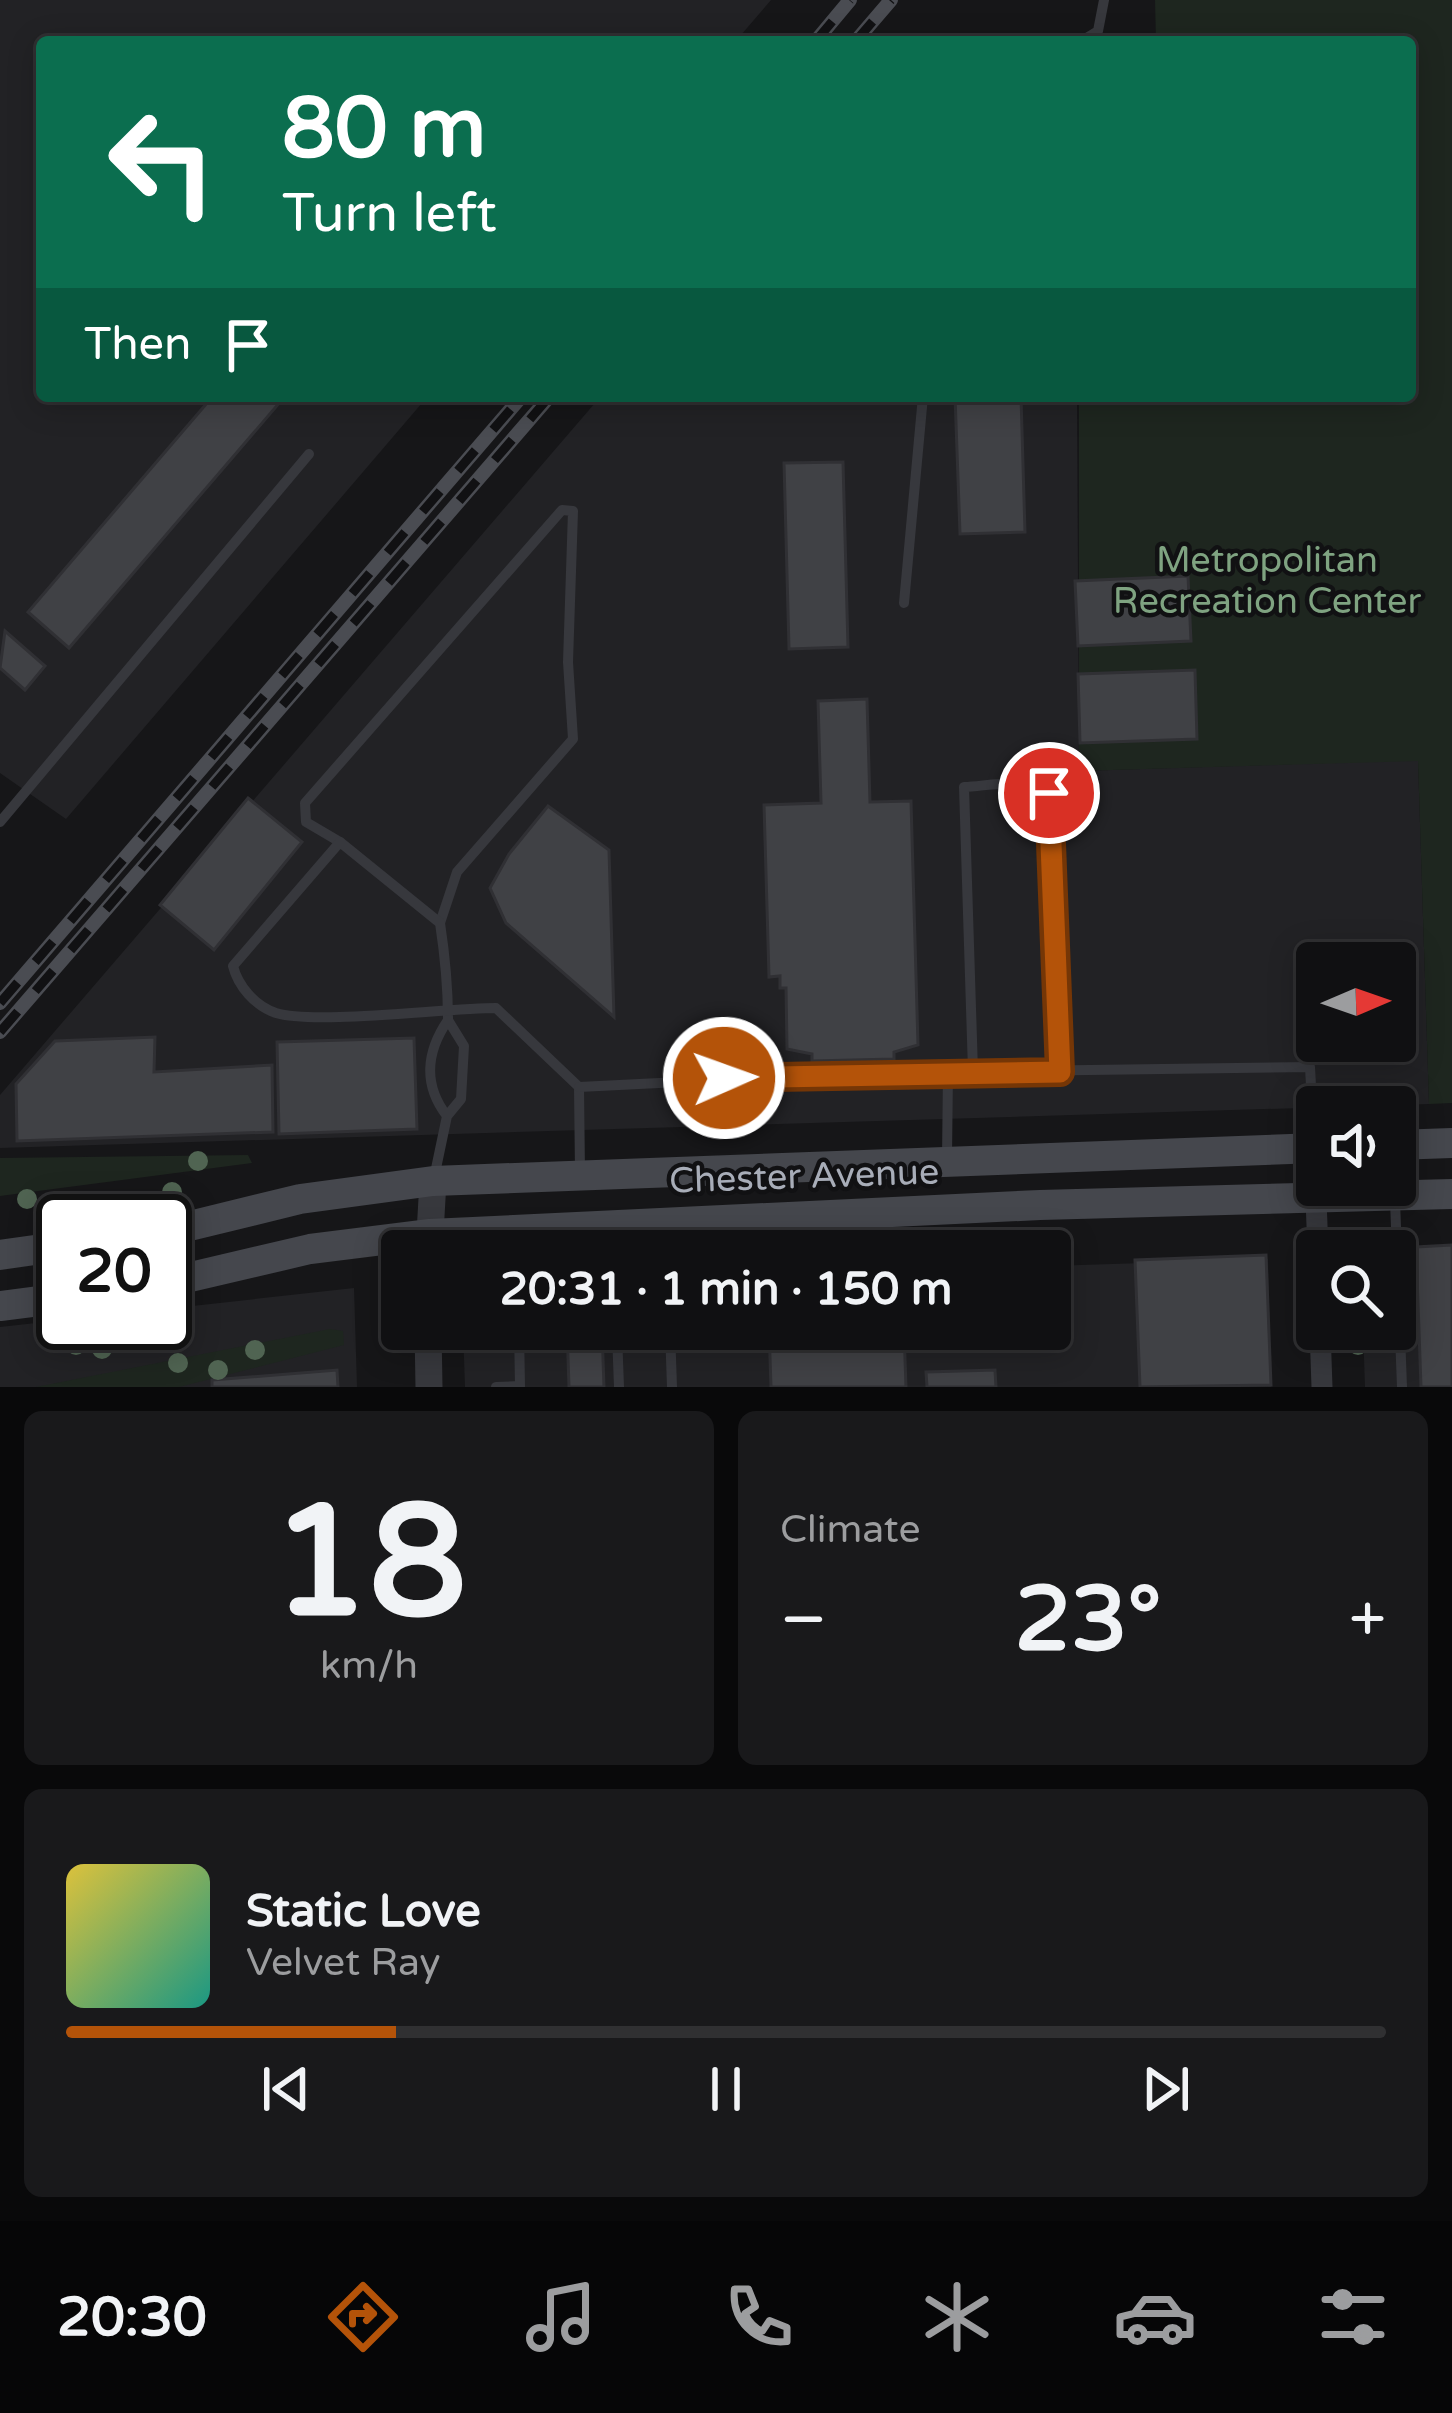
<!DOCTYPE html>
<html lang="en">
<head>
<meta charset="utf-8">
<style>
  :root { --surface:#101012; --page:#19191b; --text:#f1f3f6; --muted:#9c9d9f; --line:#303032; --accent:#b45309 }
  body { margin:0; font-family:"Varela Round",sans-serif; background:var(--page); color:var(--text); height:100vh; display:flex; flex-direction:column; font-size:45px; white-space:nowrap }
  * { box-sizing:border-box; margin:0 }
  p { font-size:39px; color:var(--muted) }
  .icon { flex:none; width:66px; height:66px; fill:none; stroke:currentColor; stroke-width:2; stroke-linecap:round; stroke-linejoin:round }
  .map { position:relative; height:1387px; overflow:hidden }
  .panel { display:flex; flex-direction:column; gap:24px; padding:24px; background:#09090a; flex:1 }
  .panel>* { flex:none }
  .banner { position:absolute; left:36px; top:36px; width:1380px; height:366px; border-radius:12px; box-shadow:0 6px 30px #0003,0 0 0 3px var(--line); background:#0b6e4f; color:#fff; overflow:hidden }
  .needle { width:78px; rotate:88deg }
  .buttons { position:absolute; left:1296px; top:942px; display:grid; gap:24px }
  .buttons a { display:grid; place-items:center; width:120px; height:120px; border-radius:12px; background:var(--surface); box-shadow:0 6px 30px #0003,0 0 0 3px var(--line); font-size:60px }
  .speed { position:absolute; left:36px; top:1194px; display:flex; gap:24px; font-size:60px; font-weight:700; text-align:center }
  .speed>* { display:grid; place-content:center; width:156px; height:156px; border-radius:50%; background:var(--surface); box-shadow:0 6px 30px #0003,0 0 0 3px var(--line); line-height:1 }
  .speed .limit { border:6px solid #111; border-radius:18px; background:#fff; color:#111 }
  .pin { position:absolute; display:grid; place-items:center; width:102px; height:102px; color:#fff; margin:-51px; border:6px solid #fff; border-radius:50%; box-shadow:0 3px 12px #0007 }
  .me { position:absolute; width:132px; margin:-66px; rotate:88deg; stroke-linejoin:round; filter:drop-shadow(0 0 9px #0008) }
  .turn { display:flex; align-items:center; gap:42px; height:252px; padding:0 48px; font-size:54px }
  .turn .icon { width:156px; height:156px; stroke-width:2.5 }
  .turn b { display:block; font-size:84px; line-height:102px }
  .then { display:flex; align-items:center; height:114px; padding:0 48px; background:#0003; gap:24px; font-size:45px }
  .big { font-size:90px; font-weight:800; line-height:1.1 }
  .panel .card { flex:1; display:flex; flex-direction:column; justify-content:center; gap:18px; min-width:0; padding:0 42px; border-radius:18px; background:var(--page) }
  .panel .dial { align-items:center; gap:0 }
  .dial b { font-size:156px; line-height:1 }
  .song { display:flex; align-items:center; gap:36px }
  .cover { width:144px; height:144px; border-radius:18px; background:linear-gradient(135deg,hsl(50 70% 55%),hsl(170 70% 35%)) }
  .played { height:12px; border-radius:6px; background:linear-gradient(90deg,var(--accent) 25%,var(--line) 25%) }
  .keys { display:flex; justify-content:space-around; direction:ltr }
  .heat { display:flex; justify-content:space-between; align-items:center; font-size:66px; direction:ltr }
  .panel .tiles { flex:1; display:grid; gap:24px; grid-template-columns:1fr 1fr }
  .card:last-child { grid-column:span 2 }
  .trip { position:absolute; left:381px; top:1230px; width:690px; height:120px; border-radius:12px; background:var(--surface); box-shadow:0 6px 30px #0003,0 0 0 3px var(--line); font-weight:800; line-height:120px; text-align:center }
  .dock { display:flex; height:192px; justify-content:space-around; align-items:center; background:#060607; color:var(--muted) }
  .dock .icon { width:84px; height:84px }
  .dock .selected { color:var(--accent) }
  .dock b { font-size:54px; color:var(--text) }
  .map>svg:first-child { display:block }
</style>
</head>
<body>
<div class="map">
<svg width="1452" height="1387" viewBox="0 0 1452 1387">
  <rect width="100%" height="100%" fill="#161618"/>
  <!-- built -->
  <g fill="#222225" fill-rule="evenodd">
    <path d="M0 0H771L735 42H42V396H428L66 819 0 773Z"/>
    <path d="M601 396H1077L1079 771 1418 760 1429 1104 0 1148V1095ZM1317 963H1395V1041H1317Z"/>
    <path d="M1452 1255V1387H1365L1363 1329H1395V1256Z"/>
    <path d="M1268 1259 1271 1387H465L463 1329H1050V1266Z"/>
    <path d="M354 1288 357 1387H0V1327L63 1320 165 1323V1309Z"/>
  </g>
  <!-- green -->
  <g fill="#1e261f">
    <path d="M1155 0H1452V1103L1429 1104 1418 761 1079 771V396H1410V42H1156Z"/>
    <path d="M248 1155 252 1163 0 1196V1158Z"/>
    <path d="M330 1329 343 1331 344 1345 179 1387H36Z"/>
  </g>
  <!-- building -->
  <g fill="#404145" stroke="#303034" stroke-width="3">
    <path d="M213 396H275L281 401 69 648 28 612Z"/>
    <path d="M955 396H1021L1025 532 960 534Z"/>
    <path d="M843 462 848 647 789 649 784 463Z"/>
    <path d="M1188 576 1191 641 1078 646 1075 581Z"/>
    <path d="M5 631 45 666 25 690 0 668Z"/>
    <path d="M1195 670 1197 739 1080 743 1078 674Z"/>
    <path d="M867 699 870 802 911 801 918 1045 894 1052V1059L812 1061V1054L787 1049 786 988H780V976L769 977 764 805 821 803 818 701Z"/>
    <path d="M248 798 302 842 214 950 160 905Z"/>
    <path d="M548 806 609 850 614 1017 506 923 490 888 509 854Z"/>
    <path d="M155 1037 154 1072 272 1065 273 1132 17 1141 16 1084 55 1041Z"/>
    <path d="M414 1038 417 1129 279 1134 277 1042Z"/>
    <path d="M1452 1245V1387H1421L1416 1247Z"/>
    <path d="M1266 1255 1271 1385 1140 1387 1135 1260Z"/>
    <path d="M567 1329H602L604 1387H569Z"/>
    <path d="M769 1329H904L906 1387H771Z"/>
    <path d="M337 1370 338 1387H212V1380Z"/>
    <path d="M995 1370 996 1387H927L926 1372Z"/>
  </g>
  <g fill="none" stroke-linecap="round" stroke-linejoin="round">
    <!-- service -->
    <g stroke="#37383d" stroke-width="10">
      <path d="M1080 42 1098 31 1104 0"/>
      <path d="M904 603 923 396"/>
      <path d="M0 822 309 454"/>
      <path d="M340 842 306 822 305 803 562 510 573 511 568 662 573 739 457 872 440 923"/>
      <path d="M448 1020C448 987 445 956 440 923L340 842 233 966C238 986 255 1006 276 1013 315 1025 446 1008 496 1008L579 1087 580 1173"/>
      <path d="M973 1071 964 787C993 786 1044 772 1053 806L1060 1073"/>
      <path d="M579 1087 862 1073 1310 1067 1314 1142"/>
      <path d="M947 1158 948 1071"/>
      <path d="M434 1178 447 1116 461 1099 464 1046 448 1020C426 1052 423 1085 447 1116"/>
      <path d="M1395 1200 1402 1387"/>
      <path d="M668 1224 669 1251"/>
      <path d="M670 1329 672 1387"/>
      <path d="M617 1333 619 1387"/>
      <path d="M496 1387 520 1386 519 1329"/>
    </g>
    <!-- minor -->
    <g stroke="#37383d" stroke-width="21">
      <path d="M1314 1148 1318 1251"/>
      <path d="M1320 1329 1322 1387"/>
    </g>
    <!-- tertiary -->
    <g stroke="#37383d" stroke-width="27">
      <path d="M429 1251 433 1181"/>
      <path d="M428 1329 429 1387"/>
    </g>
    <!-- secondary -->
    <g stroke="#45474d" stroke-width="30">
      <path d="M1395 1145 1452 1143"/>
      <path d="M165 1232 300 1199 433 1181 1317 1148"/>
      <path d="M0 1255 63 1246"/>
      <path d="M165 1283 310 1249 430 1234 1040 1205 1452 1194"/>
      <path d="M0 1306 63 1298"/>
    </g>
    <!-- rail casing -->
    <g stroke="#4a4c52" stroke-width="14">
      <g id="rail">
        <path d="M815 42 850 0"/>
        <path d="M855 42 891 0"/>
        <path d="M0 1003 522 396"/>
        <path d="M0 1032 550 396"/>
      </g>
    </g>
    <!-- rail -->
    <use href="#rail" stroke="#111113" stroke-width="9" stroke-dasharray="27" stroke-linecap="butt"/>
  </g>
  <!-- trees -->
  <g fill="#506452">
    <circle cx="198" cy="1161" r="10"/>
    <circle cx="172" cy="1192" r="10"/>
    <circle cx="27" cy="1199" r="10"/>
    <circle cx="92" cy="1209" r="10"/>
    <circle cx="76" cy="1345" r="10"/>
    <circle cx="1358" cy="1345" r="10"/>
    <circle cx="102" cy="1349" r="10"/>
    <circle cx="255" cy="1350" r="10"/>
    <circle cx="178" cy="1363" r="10"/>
    <circle cx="218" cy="1370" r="10"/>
  </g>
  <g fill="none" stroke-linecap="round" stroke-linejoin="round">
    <!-- route casing -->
    <g stroke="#753606" stroke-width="30">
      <path id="route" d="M724 1078 1060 1072 1049 793"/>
    </g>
    <!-- route -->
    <use href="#route" stroke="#b45309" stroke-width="21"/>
  </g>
  <g text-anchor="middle" stroke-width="9" stroke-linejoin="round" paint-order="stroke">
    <!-- park labels -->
    <g font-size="36" fill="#7fa381" stroke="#111113">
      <text x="1267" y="572">Metropolitan<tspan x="1267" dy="41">Recreation Center</tspan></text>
    </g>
    <!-- street labels -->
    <g font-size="36" fill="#a8adb8" stroke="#111113">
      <text transform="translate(804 1175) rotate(-2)" y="13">Chester Avenue</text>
    </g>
  </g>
</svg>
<div class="buttons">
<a><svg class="needle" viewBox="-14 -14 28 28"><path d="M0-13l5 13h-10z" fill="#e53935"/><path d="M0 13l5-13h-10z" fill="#9c9d9f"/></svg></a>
<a><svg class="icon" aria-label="sound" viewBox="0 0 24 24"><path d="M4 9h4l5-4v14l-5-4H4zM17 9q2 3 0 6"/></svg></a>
<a><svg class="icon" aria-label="search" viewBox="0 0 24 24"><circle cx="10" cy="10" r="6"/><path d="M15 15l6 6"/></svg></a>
</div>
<div class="speed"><div class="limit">20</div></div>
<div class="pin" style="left:1049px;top:793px;background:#d93025"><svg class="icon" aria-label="arrive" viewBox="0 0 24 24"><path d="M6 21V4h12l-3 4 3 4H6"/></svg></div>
<svg class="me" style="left:724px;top:1078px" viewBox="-20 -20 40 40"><circle r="17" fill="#b45309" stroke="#fff" stroke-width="3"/><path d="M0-11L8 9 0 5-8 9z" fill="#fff"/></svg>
<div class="trip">20:31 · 1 min · 150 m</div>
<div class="banner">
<div class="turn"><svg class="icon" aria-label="left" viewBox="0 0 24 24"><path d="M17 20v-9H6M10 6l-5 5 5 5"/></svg><div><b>80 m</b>Turn left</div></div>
<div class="then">Then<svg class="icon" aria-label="arrive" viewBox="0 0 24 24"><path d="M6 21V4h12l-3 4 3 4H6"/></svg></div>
</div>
</div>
<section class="panel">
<div class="tiles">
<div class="card dial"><b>18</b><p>km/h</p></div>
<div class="card"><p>Climate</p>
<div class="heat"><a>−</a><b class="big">23°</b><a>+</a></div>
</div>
<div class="card">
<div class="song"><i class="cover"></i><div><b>Static Love</b><p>Velvet Ray</p></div></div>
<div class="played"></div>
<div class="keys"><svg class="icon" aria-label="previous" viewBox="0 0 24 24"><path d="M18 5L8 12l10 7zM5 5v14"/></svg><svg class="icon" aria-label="pause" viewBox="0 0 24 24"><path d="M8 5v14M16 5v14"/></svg><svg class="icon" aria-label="next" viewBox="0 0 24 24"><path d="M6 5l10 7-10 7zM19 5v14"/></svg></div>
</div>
</div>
</section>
<nav class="dock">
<b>20:30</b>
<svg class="icon selected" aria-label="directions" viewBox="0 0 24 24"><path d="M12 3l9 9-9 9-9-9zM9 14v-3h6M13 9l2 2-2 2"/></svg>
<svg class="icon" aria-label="music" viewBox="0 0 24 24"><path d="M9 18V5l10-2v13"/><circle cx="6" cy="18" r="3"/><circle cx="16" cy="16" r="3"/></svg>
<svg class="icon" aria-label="phone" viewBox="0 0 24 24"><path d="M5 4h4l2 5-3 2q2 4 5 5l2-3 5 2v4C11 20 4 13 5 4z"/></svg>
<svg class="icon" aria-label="climate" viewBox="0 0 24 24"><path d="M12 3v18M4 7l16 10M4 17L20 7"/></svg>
<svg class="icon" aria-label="car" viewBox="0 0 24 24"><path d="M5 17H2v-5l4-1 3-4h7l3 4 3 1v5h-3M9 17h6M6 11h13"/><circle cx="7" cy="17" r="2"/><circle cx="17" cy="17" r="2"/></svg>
<svg class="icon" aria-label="filters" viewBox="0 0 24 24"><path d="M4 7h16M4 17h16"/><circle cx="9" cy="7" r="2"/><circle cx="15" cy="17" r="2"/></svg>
</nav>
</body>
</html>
